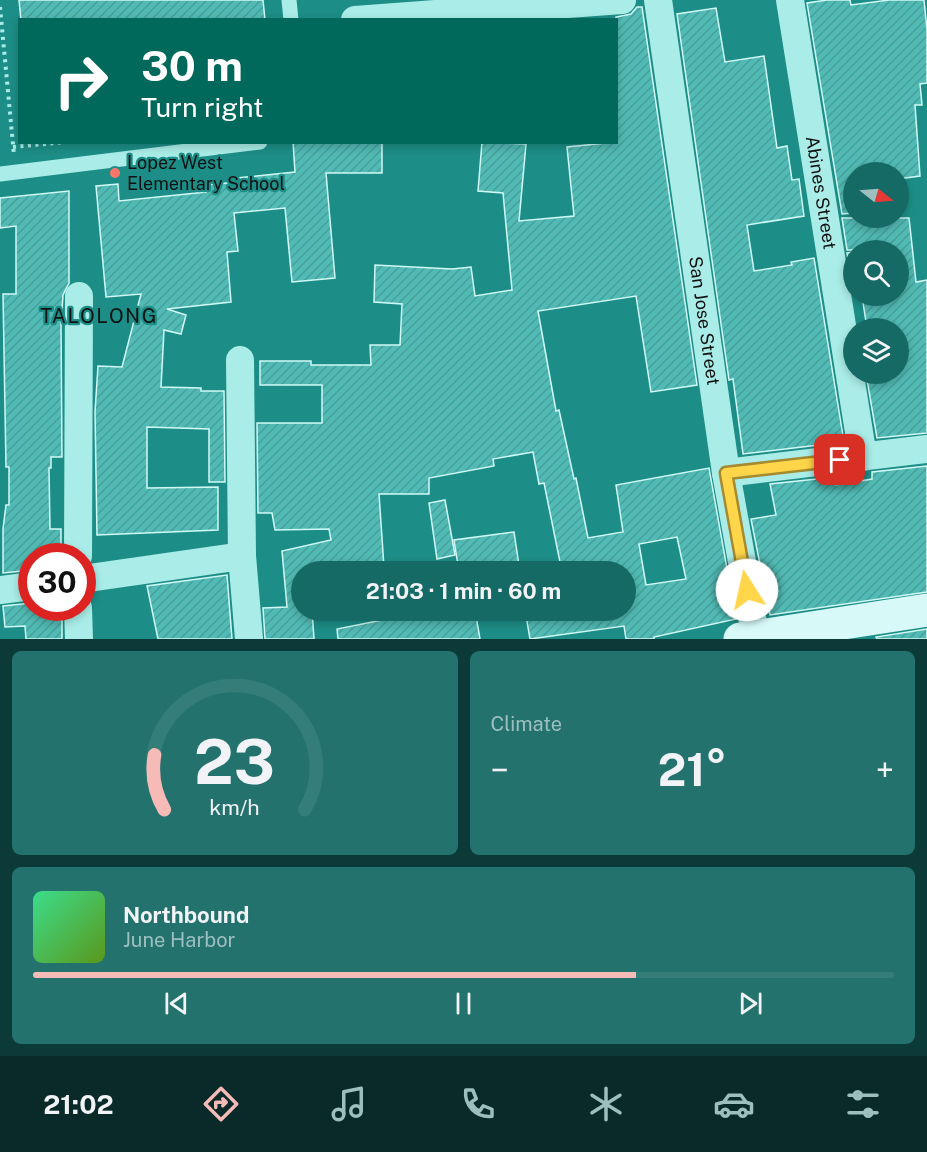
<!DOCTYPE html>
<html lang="en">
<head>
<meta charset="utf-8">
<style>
  :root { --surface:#166a65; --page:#23726e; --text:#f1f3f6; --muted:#9ebfbf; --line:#357d79; --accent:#f6bbb7 }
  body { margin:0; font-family:"Public Sans",sans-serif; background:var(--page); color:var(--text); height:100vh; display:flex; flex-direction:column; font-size:22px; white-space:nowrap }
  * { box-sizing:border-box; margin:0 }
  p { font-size:20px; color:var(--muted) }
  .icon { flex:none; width:33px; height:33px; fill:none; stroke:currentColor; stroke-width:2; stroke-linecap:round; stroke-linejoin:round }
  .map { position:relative; height:639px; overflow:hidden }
  .side { display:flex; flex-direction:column; gap:12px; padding:12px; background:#0c3a38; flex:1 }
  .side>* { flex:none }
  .guide { position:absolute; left:18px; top:18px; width:600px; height:126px; border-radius:0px; box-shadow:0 3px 9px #0003; background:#00695c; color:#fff; overflow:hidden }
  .needle { width:39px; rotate:107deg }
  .fabs { position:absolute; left:843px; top:162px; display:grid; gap:12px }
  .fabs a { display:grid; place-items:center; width:66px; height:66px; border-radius:50%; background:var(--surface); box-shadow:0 3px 9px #0003; font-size:30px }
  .speed { position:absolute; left:18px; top:543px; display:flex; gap:12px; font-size:30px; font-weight:700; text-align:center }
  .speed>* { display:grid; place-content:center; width:78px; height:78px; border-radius:50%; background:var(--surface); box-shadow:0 3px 9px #0003; line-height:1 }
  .speed .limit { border:9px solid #d22; background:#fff; color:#111 }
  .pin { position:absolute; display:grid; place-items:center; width:51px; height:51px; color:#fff; margin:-26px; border-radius:12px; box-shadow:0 3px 9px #0006 }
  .me { position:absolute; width:66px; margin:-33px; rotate:350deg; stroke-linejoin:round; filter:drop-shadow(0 0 4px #0008) }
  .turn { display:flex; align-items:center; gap:21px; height:126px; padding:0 24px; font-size:27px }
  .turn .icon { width:78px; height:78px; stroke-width:2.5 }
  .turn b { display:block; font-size:42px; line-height:51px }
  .big { font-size:45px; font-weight:700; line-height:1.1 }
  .side .tile { flex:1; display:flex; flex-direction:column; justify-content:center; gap:9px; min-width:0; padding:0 21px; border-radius:9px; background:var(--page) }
  .side .dial { align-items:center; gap:0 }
  .dial svg { height:156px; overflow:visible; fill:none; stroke:var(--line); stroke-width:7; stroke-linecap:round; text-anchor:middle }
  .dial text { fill:var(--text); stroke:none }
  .song { display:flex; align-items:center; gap:18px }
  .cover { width:72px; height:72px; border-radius:9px; background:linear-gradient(135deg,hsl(150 70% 55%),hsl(90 70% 35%)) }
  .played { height:6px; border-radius:3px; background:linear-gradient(90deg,var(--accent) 70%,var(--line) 70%) }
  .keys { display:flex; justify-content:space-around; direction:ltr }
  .heat { display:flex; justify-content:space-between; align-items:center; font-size:33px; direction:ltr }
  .side .tiles { flex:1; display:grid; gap:12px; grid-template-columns:1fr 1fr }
  .tile:last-child { grid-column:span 2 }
  .trip { position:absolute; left:291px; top:561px; width:345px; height:60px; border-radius:30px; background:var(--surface); box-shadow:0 3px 9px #0003; font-weight:700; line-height:60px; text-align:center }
  .menu { display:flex; height:96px; justify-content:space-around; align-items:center; background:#092a28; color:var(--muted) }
  .menu .icon { width:42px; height:42px }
  .menu .selected { color:var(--accent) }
  .menu b { font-size:27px; color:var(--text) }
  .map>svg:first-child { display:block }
</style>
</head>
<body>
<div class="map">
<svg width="927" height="639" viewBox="0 0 927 639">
  <defs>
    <pattern id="building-hatch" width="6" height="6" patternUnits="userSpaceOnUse" patternTransform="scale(1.5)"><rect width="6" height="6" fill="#52bab4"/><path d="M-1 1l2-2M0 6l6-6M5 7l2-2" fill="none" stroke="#469f9a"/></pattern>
  </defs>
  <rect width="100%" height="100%" fill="#1d8e87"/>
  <!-- building -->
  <g fill="url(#building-hatch)" stroke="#d0f9f6" stroke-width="1.5" fill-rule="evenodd">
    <path d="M19 0H263L265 20H21Z"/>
    <path d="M827 0H850L851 5 889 0H924L927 30V83L920 84 922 105H915L920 176 898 179V172H854V213L842 214 807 3Z"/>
    <path d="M637 7H642L697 385 651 392 636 296 538 311 556 411 559 410 574 479 576 478 588 538 623 532 616 485 709 468 736 619 654 637V639H626L624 626 530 639 525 610H626V572H562L544 483 539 484 533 452 493 459 494 466 429 478V494H379L384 567 343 572H302V610H312L314 639H265L263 608 287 607 282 551 331 540 329 529 275 530 272 513H258L257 423H322V385H260V361H311V365H371L370 345H400L402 304 374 302 375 265 452 269 471 267 475 296 512 290 503 193 478 191 482 142 526 144 519 221 574 216 567 147 616 142V17L631 14ZM677 537 686 579 646 585 639 544Z"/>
    <path d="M716 8 725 62 764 56 777 148 787 146 792 180 799 179 804 216 747 225 754 271 792 265 791 262 814 258 844 442 743 454 733 379 729 380 677 14Z"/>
    <path d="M293 142H382V173H326L335 278 292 282 285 208 234 213 238 251 227 252 231 302 167 309 186 315 181 334 164 330 161 387 201 388V391H224L225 482H209V429L147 427V488L218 487V530L97 535 95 412 98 366 122 367 141 294 106 297 96 186 118 184 119 201 206 192 205 185 238 182 237 178 295 172Z"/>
    <path d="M69 191V283L63 295 61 325 62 457H51V468H49L50 529H61V556H32V570L3 573V529L6 505H9V467H6L3 294H16V226L0 228V198Z"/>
    <path d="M842 218H909L916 282 927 280V433L877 438 866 374H898V328H867L862 296H898V250H847Z"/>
    <path d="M854 252V284H852L847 253Z"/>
    <path d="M927 466V592L770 615 751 519 776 515 770 484 835 477 836 485 872 479V472Z"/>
    <path d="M445 500 455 555 437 559 429 503Z"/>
    <path d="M514 532 520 572H459L454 540Z"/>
    <path d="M227 575 232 639H158L147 586Z"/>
    <path d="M32 603V608H62V639H26L25 626 5 627 3 606Z"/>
    <path d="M432 610H475L480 639H338L337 629Z"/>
    <path d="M927 629V639H877L876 637Z"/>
  </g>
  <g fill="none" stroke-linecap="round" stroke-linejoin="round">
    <!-- path -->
    <g stroke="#aaede8" stroke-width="4" stroke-dasharray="3 4.5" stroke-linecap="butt">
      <path d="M0 7 14 155"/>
      <path d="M13 147 66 142"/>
    </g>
    <!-- lane -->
    <g stroke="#aaede8" stroke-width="15">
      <path d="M289 0 291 20"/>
      <path d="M0 174 260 142"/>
    </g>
    <!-- street -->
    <g stroke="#aaede8" stroke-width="28">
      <path id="s1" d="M658 0 726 473 756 639"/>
      <path id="s2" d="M790 0 863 457"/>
      <path d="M355 20 622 0"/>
      <path d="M240 360 242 556 249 639"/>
      <path d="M726 473 927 449"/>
      <path d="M78 556 79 296"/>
      <path d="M82 579 242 556"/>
      <path d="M0 590 32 586"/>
      <path d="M78 608 79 639"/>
    </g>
    <!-- secondary -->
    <path stroke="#d7faf8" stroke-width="33" d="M740 639 927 610"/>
  </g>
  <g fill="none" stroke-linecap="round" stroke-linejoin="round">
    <!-- route casing -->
    <g stroke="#a68a30" stroke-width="15">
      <path id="route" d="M747 590 726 473 840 460"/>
    </g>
    <!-- route -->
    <use href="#route" stroke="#ffd54a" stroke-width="10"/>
  </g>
  <!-- markers -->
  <circle fill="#fd7769" stroke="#1d8e87" stroke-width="2" cx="115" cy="173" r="6"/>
  <g text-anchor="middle" stroke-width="4.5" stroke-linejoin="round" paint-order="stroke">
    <!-- poi labels -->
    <g font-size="18" fill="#111" stroke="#1d8e87" text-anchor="start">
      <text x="127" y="169">Lopez West<tspan x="127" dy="21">Elementary School</tspan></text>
    </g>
    <!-- street labels -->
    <g font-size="18" fill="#111" stroke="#1d8e87">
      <text dy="6" stroke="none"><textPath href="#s2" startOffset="195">Abines Street</textPath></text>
      <text dy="6" stroke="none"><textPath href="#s1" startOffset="324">San Jose Street</textPath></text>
    </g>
    <!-- neighbourhood labels -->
    <g font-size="20" letter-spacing="1.5" fill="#111" stroke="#1d8e87">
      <text x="99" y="323">TALOLONG</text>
    </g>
  </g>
</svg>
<div class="fabs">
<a><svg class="needle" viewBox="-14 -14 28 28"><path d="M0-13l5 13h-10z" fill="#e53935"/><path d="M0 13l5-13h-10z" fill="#9ebfbf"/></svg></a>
<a><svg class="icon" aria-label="search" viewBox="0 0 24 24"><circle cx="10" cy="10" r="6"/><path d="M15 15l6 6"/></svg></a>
<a><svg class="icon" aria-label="layers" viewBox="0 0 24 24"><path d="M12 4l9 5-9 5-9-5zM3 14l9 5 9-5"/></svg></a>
</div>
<div class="speed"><div class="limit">30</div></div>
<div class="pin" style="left:840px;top:460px;background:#d93025"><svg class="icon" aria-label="arrive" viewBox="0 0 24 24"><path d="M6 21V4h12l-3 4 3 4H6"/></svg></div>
<svg class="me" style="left:747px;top:590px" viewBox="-20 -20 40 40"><circle r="19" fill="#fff"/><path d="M0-13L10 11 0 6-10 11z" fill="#ffd54a"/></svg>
<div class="trip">21:03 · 1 min · 60 m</div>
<div class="guide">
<div class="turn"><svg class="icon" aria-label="right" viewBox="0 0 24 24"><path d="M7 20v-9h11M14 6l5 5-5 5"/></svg><div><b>30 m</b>Turn right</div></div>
</div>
</div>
<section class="side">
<div class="tiles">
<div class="tile dial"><svg viewBox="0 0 100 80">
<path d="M14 69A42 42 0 1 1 86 69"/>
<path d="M14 69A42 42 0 0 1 9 41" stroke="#f6bbb7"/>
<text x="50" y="56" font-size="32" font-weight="700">23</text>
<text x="50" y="72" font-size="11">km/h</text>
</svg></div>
<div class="tile"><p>Climate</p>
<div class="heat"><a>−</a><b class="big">21°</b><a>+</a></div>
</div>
<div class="tile">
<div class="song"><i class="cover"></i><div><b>Northbound</b><p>June Harbor</p></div></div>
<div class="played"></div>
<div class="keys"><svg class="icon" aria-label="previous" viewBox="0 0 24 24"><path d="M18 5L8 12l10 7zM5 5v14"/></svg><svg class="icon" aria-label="pause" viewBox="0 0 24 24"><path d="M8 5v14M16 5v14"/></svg><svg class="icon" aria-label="next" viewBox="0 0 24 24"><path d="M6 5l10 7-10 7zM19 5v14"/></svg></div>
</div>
</div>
</section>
<nav class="menu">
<b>21:02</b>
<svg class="icon selected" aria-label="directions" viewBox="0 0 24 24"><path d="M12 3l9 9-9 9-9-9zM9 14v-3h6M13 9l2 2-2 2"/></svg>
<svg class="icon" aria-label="music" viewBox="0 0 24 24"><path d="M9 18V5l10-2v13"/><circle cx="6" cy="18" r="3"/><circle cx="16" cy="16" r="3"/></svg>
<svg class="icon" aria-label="phone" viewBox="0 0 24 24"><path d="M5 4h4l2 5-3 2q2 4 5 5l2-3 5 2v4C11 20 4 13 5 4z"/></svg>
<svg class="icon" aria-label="climate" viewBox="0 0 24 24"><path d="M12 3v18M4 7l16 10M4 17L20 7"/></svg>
<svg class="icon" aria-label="car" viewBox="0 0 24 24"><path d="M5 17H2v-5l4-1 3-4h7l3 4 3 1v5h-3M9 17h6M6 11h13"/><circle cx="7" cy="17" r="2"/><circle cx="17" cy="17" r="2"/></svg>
<svg class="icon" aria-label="filters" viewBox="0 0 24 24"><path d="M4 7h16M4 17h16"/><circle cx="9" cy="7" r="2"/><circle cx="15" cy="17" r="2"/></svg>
</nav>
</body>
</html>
